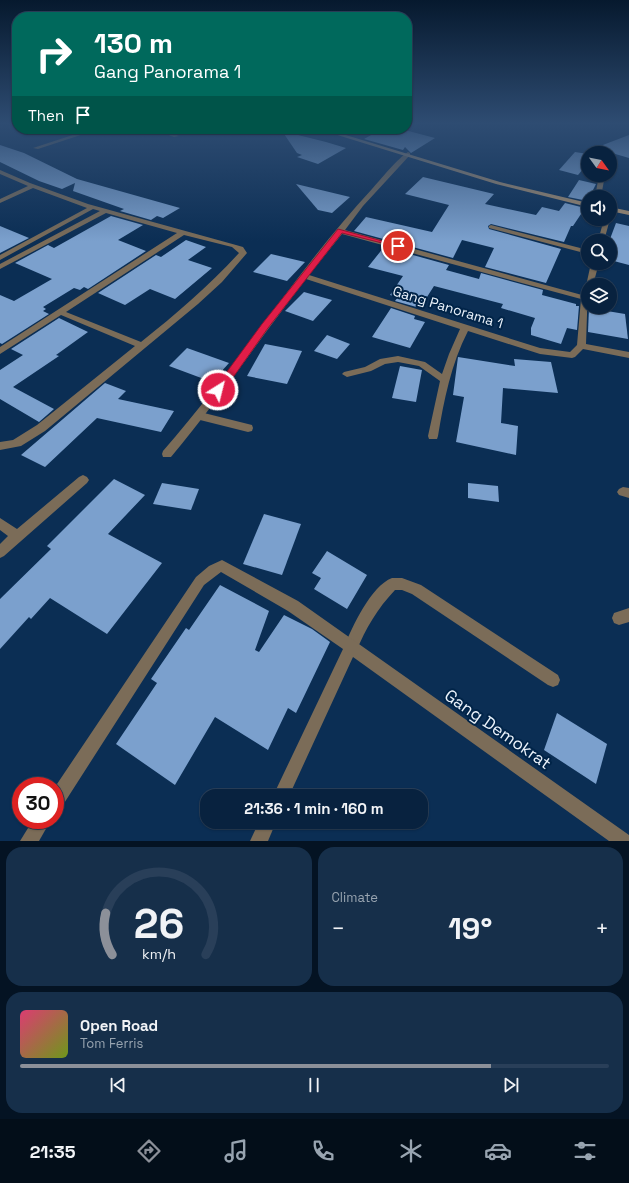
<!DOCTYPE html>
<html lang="en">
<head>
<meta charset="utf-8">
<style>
  :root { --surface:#08223f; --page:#162f4a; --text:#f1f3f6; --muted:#98a4b0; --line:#293f59; --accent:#8c9099 }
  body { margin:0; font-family:"Space Grotesk",sans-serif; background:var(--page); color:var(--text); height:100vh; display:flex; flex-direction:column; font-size:15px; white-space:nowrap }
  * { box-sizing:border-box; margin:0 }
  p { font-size:13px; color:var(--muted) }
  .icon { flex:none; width:22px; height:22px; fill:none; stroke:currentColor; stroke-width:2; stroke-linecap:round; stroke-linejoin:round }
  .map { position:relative; height:841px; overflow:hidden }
  .details { display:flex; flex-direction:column; gap:6px; padding:6px; background:#041323; flex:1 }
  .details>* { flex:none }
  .top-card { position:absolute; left:12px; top:12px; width:400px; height:122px; border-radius:16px; box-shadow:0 1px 3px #0004,0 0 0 1px var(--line); background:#00695c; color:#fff; overflow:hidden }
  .needle { width:26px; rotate:123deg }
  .fabs { position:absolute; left:581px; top:146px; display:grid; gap:8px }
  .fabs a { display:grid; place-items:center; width:36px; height:36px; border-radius:50%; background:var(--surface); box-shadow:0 1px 3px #0004,0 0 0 1px var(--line); font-size:20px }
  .speed { position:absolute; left:12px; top:777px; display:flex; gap:8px; font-size:20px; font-weight:700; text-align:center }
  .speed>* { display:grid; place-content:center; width:52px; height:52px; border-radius:50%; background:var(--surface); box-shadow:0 1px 3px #0004,0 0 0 1px var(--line); line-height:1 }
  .speed .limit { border:6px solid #d22; background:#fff; color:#111 }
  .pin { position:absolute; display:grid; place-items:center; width:34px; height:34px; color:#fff; margin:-17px; border:2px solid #fff; border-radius:50%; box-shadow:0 1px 4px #0007 }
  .me { position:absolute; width:44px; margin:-22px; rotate:36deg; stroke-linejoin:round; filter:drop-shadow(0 0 3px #0008) }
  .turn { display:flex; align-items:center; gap:14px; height:84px; padding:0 16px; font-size:18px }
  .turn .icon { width:52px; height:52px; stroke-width:2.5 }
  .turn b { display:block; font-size:28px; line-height:34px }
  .then { display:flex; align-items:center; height:38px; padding:0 16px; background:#0003; gap:8px; font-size:15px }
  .big { font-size:30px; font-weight:800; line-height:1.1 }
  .details .tile { flex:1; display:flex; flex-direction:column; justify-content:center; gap:6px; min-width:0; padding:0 14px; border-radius:16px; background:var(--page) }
  .details .dial { align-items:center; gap:0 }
  .dial svg { height:104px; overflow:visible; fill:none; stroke:var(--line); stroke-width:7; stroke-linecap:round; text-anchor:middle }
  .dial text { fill:var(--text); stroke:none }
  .song { display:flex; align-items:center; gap:12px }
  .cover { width:48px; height:48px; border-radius:6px; background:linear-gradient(135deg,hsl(340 70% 55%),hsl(80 70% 35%)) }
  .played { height:4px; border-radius:2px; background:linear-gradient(90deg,var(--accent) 80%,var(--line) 80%) }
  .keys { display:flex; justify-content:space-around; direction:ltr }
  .heat { display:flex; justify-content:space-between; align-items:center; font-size:22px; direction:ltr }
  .details .tiles { flex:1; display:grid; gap:6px; grid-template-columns:1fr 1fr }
  .tile:last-child { grid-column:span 2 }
  .trip { position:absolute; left:200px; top:789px; width:228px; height:40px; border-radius:16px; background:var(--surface); box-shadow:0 1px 3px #0004,0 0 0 1px var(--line); font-weight:800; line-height:40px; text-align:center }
  .dock { display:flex; height:64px; justify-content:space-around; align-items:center; background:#030e19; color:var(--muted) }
  .dock .icon { width:28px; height:28px }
  .dock .selected { color:var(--accent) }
  .dock b { font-size:18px; color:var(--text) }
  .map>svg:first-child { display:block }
</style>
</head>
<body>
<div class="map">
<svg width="629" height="841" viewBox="0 0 629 841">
  <rect width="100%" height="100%" fill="#0b2e54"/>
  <!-- building -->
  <g fill="#7ba0cd">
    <path d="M382 129H401L435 138 411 153 405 147 403 150 364 139Z"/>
    <path d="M282 131 326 142 346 148 318 164 297 157 302 155 297 153Z"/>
    <path d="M629 135V158L595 148Z"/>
    <path d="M0 145 24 153 77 179 180 208 163 218 157 216 151 220 120 211 124 209 73 191 75 183 62 189 39 181 0 162Z"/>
    <path d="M575 152 588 154V163L578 175 559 170Z"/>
    <path d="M423 177 494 194 485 204 536 215 542 207 559 211 565 203 585 208 573 226H571L564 242 491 224 488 226 489 229 561 249 546 283 485 267 494 248 462 240 453 258 354 231 366 217 432 232 449 205 405 194Z"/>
    <path d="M579 180 596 184 592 192 594 194 592 197H588V201L568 197Z"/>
    <path d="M296 184 350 197 332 213 318 210Z"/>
    <path d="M111 216 143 225 118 240 146 251 88 289 84 287 80 290 74 288 43 307 46 309 43 311 49 314 2 344 0 343V295L14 301 52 279 15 263 48 245 54 248Z"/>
    <path d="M616 223 629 226V265L610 260V239Z"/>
    <path d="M0 226 29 238 0 253Z"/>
    <path d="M186 240 206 247 188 260 212 268 175 299 150 289 125 305 98 293 156 255 161 257Z"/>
    <path d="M384 247 449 265 446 270 479 279 481 273 543 290 542 295 576 304V306H579L577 330 567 328 561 344 531 335V328L535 318 501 308 503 304 434 286 420 308 395 301 398 297 390 295 403 276 368 267Z"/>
    <path d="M271 254 305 262 287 281 253 272Z"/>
    <path d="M304 292 332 300 313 321 285 311Z"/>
    <path d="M391 308 415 316 414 319 425 322 410 348 372 337Z"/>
    <path d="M589 308 625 314 628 339 588 332Z"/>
    <path d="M59 318 88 332 56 355 59 356 13 387 54 409 39 422 0 399V370L23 355 11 349Z"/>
    <path d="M327 335 350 344 337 359 314 351Z"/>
    <path d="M265 344 302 351 287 384 247 376Z"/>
    <path d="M187 348 229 363 212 382 169 366Z"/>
    <path d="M458 357 515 366 514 359 551 362 558 393 503 388 501 423 518 426 516 455 456 442 464 397 453 395Z"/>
    <path d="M400 366 422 370 416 402 392 398Z"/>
    <path d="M105 383 126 391 118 399 174 411 161 432 97 418 45 467 21 455Z"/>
    <path d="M114 479 145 495 108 534 162 563 107 634 50 598 31 619 29 617 0 649V599L51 549 47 546Z"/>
    <path d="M162 483 199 489 191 510 153 504Z"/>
    <path d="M468 483 498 486 499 502 468 498Z"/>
    <path d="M264 514 301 524 282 575 243 564Z"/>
    <path d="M327 551 367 575 347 609 314 589 321 578 312 573Z"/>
    <path d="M220 585 269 611 255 650 259 652 284 615 312 629 330 642 296 713 288 708 268 750 215 717 175 785 116 744 157 683 151 679 186 628 189 630Z"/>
    <path d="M557 713 607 744 596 784 544 750Z"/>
  </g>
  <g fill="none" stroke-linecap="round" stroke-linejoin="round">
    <!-- lane -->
    <g fill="#7b6c58" fill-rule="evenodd">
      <path d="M91 129H99L38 149 33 148Z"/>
      <path d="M599 175H605L601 197H595Z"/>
      <path d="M200 412 252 425 253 428 252 431 248 432 196 419 195 416 196 413Z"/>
      <path d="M623 487 629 488V498L619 495 617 492 619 489Z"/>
      <path d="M392 578H402L421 585 558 675 560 680 558 685 553 687 548 685 412 594 402 590H395C377 609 366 628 356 652L351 654 346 652 344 647C352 627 371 586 392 578Z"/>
      <path d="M629 608V622L619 625 614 623 612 618 614 613Z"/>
    </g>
    <!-- street -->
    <g fill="#7b6c58" fill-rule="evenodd">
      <path d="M152 129H160L179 136 174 137Z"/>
      <path d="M408 152 410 153V155L363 206 345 230 582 295 586 286 591 263H599L593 285H588L586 344 629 352V358L583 349 575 357 572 358 540 354 468 331C451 364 444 400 438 436L437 439H429L428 436 440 381 419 366 398 362 385 364 371 371 347 377 342 374 344 372 365 367 380 359 398 356 425 362 442 374 449 354 460 329 306 279C260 338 219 400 171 457H163L162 454 163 451C237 367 296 271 372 189 380 180 399 157 408 152ZM342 234 581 299 577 345 570 352 540 348 309 275Z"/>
      <path d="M0 170 30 183 88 204 236 245 243 247 247 253 222 282 198 304 45 431 21 446 0 450V442L13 440 37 425 135 346 61 315 0 354V347L177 233 106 213 0 269V264L100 211 93 209 0 260V255L87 208 33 188 0 203V199L28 186 0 174ZM184 235 232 247 239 253C209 286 176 314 141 342L66 312Z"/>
      <path d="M604 219H610L604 241H598Z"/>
      <path d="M491 225 588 250V254L489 228V226Z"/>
      <path d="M83 475 87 477 89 480 87 483 4 556 0 558V544L8 536 0 530V518L17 529 79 477Z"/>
      <path d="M222 560 298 601 629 835V841H609L353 657 289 796H273L343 649 288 611 221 572 204 585 61 808 55 810V787L196 577 209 566Z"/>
      <path d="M33 820H51L39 841H20Z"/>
      <path d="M259 822H276L268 841H250Z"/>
    </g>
    <!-- secondary -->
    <g fill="#a78e6f" fill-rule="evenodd">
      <path d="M318 129H326L500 182 588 203V207L496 184Z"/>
      <path d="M610 207 629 211V215L610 211Z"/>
    </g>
  </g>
  <!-- sky -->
  <linearGradient id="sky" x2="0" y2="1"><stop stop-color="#06192e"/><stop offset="0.51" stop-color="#2e4c72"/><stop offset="1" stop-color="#2e4c72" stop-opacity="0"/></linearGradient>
  <rect width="629" height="241" fill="url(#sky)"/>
  <!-- route -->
  <path fill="#e11d48" stroke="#92132f" d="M338 229 401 246 398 247 342 233 268 328 222 393H215V388L262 324Z"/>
  <g text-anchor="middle" stroke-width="4" stroke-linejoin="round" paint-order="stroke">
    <!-- street labels -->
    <g font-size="14" fill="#eaf2fb" stroke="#012448">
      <text transform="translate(448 307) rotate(17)" y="5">Gang Panorama 1</text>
    </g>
    <!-- near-street labels -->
    <g font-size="17" fill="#eaf2fb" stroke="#012448">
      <text transform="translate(498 729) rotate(35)" y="6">Gang Demokrat</text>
    </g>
  </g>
</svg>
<div class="fabs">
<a><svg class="needle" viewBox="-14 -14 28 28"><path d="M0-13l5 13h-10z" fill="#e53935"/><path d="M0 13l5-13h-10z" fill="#98a4b0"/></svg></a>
<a><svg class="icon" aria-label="sound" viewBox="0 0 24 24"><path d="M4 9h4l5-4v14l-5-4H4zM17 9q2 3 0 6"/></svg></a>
<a><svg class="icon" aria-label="search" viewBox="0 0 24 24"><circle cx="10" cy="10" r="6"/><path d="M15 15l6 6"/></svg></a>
<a><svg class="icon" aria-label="layers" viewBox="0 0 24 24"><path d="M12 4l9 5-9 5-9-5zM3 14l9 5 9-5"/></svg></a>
</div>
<div class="speed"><div class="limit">30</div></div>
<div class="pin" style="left:398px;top:246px;background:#d93025"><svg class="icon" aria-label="arrive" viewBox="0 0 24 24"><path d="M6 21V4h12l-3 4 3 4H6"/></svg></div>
<svg class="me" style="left:218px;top:390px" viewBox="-20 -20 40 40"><circle r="17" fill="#e11d48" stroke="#fff" stroke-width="3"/><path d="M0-11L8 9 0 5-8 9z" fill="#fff"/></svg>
<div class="trip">21:36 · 1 min · 160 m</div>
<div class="top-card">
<div class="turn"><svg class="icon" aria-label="right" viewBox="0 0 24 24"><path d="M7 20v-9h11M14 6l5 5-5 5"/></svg><div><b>130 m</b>Gang Panorama 1</div></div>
<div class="then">Then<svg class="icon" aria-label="arrive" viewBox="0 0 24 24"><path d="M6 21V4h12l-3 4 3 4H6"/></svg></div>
</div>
</div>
<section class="details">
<div class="tiles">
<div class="tile dial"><svg viewBox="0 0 100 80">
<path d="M14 69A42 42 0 1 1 86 69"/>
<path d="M14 69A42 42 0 0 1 9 37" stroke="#8c9099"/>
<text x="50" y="56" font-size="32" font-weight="700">26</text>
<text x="50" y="72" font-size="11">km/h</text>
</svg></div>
<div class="tile"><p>Climate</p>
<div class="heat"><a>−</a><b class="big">19°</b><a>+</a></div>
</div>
<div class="tile">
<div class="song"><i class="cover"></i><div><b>Open Road</b><p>Tom Ferris</p></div></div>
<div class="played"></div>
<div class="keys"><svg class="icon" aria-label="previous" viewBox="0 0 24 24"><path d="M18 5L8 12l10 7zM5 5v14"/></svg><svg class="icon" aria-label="pause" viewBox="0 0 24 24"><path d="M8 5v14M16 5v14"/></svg><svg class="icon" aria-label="next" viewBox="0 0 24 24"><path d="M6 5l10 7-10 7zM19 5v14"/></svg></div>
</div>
</div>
</section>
<nav class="dock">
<b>21:35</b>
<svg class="icon selected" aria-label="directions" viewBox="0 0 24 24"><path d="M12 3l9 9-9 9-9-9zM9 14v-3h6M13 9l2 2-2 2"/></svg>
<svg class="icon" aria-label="music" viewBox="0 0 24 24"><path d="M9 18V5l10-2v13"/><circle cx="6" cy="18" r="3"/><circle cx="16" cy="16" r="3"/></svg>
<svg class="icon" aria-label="phone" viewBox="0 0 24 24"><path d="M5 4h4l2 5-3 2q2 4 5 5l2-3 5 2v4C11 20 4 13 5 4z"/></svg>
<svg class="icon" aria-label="climate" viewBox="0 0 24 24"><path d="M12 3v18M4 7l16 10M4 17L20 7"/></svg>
<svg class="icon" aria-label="car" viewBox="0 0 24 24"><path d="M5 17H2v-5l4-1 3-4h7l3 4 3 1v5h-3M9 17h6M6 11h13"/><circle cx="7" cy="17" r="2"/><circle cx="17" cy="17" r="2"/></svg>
<svg class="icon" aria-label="filters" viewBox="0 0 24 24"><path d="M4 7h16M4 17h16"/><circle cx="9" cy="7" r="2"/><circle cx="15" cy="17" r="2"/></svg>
</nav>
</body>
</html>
